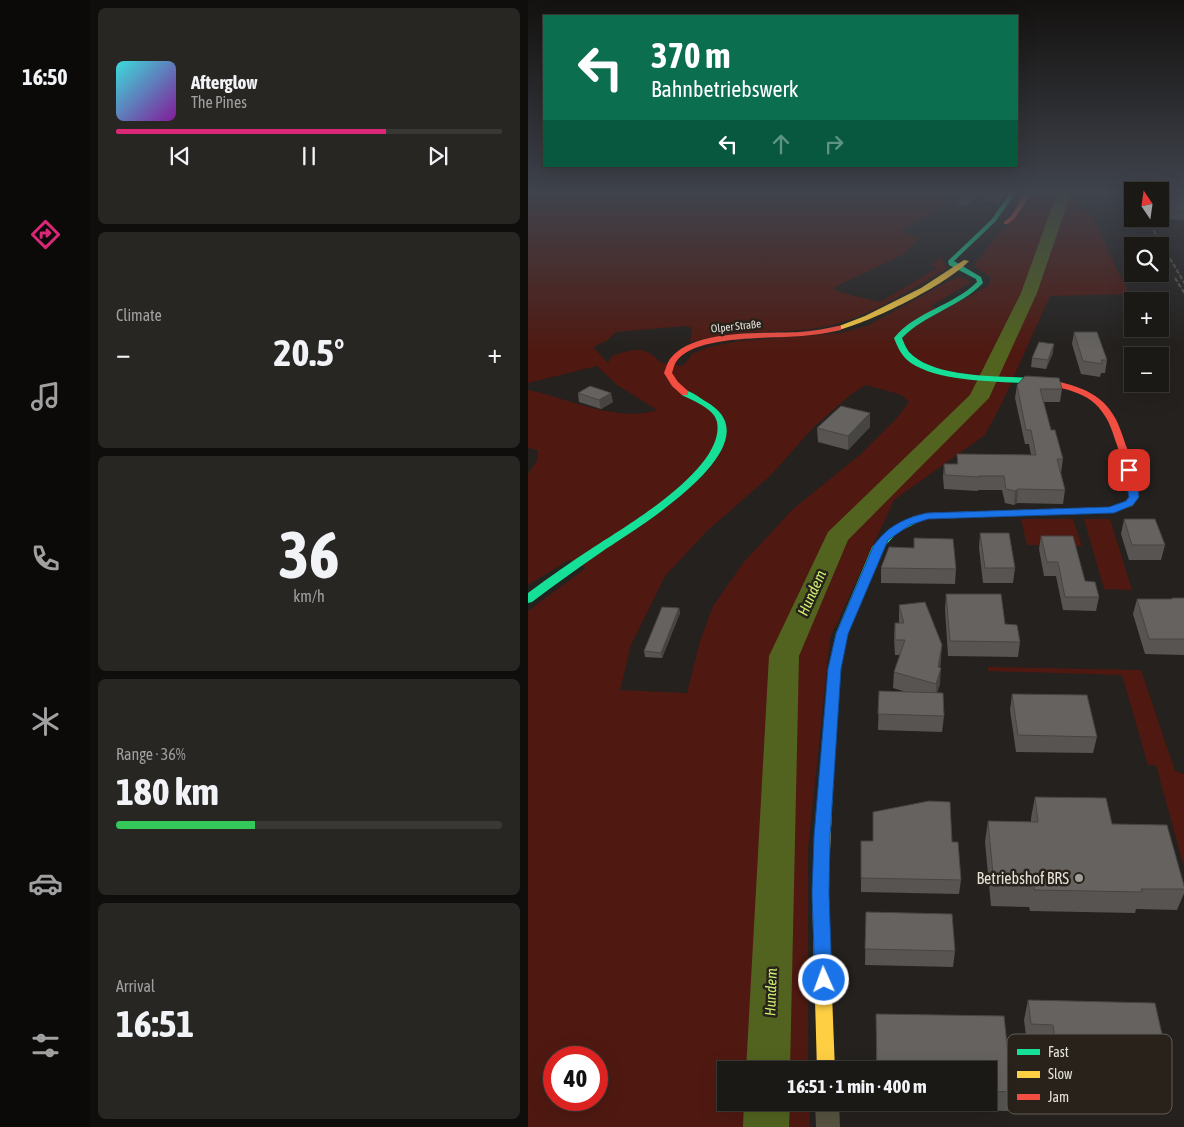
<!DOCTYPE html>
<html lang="en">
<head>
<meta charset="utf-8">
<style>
  :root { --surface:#1b1916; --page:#282623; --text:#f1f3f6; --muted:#a0a0a1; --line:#393835; --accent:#db2777 }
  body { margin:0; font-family:"Asap Condensed",sans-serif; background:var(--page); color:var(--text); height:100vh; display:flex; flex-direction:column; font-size:19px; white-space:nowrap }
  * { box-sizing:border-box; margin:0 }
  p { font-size:16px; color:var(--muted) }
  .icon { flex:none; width:28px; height:28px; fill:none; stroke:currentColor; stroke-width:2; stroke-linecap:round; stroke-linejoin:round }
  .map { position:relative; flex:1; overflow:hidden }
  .details { display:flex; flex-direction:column; gap:8px; padding:8px; background:#0f0e0c; width:438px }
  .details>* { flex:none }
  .banner { position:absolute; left:15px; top:15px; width:475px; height:152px; border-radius:0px; box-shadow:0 5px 20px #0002,0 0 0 1px var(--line); background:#0b6e4f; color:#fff; overflow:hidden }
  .needle { width:32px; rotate:347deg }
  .controls { position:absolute; left:596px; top:182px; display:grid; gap:10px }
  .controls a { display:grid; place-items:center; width:45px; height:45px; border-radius:0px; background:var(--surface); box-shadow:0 5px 20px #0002,0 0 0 1px var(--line); font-size:25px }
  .speed { position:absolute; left:15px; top:1046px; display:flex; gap:10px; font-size:25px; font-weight:700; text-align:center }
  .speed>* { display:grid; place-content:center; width:65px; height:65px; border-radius:50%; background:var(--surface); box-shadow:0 5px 20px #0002,0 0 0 1px var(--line); line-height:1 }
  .speed .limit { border:8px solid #d22; background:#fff; color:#111 }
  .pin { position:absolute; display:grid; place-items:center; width:42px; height:42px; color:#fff; margin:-21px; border-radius:10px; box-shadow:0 2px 8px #0006 }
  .me { position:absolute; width:55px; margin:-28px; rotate:358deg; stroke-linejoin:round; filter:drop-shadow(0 0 4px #0008) }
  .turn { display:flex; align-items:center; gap:18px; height:105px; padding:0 25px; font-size:22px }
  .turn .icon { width:65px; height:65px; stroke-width:2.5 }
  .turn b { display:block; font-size:35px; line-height:42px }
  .lanes { display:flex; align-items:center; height:48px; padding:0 25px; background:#0003; justify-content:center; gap:25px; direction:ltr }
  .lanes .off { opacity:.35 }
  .big { font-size:38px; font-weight:700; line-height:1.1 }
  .details .tile { flex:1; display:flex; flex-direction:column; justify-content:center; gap:8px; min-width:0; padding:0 18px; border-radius:8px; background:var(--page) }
  .details .dial { align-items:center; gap:0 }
  .dial b { font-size:65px; line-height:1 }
  .song { display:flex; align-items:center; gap:15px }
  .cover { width:60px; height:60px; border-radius:8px; background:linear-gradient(135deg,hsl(180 70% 55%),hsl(290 70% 35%)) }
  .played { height:5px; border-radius:2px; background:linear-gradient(90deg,var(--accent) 70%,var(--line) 70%) }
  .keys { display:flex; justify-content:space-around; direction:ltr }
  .heat { display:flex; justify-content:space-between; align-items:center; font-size:28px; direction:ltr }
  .charge { height:8px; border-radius:4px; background:linear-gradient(90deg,#34c759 36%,var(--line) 0) }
  .trip { position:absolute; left:189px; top:1061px; width:280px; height:50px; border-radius:0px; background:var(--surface); box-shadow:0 5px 20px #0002,0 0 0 1px var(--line); font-weight:700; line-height:50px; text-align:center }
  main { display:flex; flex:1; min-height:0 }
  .menu { display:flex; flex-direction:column; width:90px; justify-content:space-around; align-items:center; background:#0b0a09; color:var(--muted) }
  .menu .icon { width:35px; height:35px }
  .menu .on { color:var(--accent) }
  .menu b { font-size:22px; color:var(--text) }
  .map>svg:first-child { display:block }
</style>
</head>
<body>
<main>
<nav class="menu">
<b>16:50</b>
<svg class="icon on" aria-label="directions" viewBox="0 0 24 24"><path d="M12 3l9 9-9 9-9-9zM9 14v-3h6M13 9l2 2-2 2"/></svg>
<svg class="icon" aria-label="music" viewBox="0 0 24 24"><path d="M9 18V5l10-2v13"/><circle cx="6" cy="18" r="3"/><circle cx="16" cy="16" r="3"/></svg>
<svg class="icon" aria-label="phone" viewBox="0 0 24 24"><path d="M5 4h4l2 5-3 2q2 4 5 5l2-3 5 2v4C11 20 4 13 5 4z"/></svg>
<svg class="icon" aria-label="climate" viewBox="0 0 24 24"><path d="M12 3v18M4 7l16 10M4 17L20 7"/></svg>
<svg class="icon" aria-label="car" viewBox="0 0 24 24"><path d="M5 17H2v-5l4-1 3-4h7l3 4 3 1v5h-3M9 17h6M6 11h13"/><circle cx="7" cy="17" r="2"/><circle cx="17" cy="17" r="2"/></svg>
<svg class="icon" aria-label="filters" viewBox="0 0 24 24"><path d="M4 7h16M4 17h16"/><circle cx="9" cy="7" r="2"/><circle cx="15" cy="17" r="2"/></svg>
</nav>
<section class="details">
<div class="tile">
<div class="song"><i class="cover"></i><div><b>Afterglow</b><p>The Pines</p></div></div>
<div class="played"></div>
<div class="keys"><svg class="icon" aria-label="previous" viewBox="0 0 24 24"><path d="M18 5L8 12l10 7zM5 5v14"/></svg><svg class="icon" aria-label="pause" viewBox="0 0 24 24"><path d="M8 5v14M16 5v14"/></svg><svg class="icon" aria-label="next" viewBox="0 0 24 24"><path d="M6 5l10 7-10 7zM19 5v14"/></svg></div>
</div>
<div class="tile"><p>Climate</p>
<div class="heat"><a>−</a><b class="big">20.5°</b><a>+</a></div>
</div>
<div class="tile dial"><b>36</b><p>km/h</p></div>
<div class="tile"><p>Range · 36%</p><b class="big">180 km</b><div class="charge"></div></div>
<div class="tile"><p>Arrival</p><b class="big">16:51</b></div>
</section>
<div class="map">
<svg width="657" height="1127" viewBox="0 0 657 1127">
  <rect width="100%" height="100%" fill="#24211e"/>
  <!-- green -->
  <g fill="#4f1911" fill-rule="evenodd">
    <path d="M0 193H418L419 198C406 213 390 221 372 231L392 238 376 254 305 288 311 292 352 302 409 268 404 265 414 256 418 269C376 293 333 323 283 329 261 332 238 331 215 333 197 334 180 338 162 342L164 328 157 326 88 332 80 340 65 347 80 363 84 356C105 349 117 345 133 363L155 366 164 354 181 347 210 341 313 333 341 325 421 281 431 277 439 279 442 283 403 306 414 311 460 286 463 277 447 267V264C454 256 460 246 467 238 481 223 497 212 505 193H549L552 210 562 212 601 294 522 296 474 403 457 435 366 500 302 638 280 850V1070H198V1102L281 1103 282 1127H0V611L58 568 41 560 0 585V474L10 459V450L0 448V390C39 398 89 423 129 410L89 385 69 366 0 383ZM338 385 374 395 381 402 369 418 333 454 265 509 215 563 185 606 172 641 159 693 92 690 103 645 137 576 179 531 242 476 285 428 322 395ZM26 1058H69V1100H26Z"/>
    <path d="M493 519H545L554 546 499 545Z"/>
    <path d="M556 519H582L604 590 576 589Z"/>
    <path d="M460 667 613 670 647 771 656 774V867L628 765H620L594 675 460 671Z"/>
  </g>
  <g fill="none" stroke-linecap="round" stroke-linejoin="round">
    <!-- river -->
    <g fill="#52631f" fill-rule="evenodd">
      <path d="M529 193H543L509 293 461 398 320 540 271 656 262 1070H218L241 656 300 532 442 395 493 293Z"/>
      <path d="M216 1102H262L261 1127H215Z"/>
    </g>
    <!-- street -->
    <g fill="#565340" fill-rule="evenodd">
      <path d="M447 193H454L437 206H431V202Z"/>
      <path d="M287 1102H311L312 1127H288Z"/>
    </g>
    <!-- fast -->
    <g fill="#16e098" fill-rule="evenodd">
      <path d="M482 193H488L467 222 426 261 453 277 455 283C432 307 397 314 374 338 376 343 378 348 381 352 406 379 474 376 509 378L513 381 509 384C474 381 413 383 383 363 374 357 370 348 366 338 388 311 425 306 449 282L448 279 421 265 420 261 463 220Z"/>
      <path d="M157 390C164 392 171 397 177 401 254 443 104 531 72 553 49 569 26 585 4 602L0 603V593C21 577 43 562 66 547 98 526 198 468 189 422 186 408 165 401 154 395V391Z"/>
      <path d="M388 516 392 517 393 519 392 521 369 533 355 548 320 633 312 669 304 808 302 812 297 814 292 812 290 808 300 669 308 633 344 547 361 529Z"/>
    </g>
    <!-- slow -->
    <g fill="#ffcf43" fill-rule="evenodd">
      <path d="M436 260 441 261C418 285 343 322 310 330L306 328 337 316 393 288Z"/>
      <path d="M600 501 604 502 605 504 604 506 583 513 399 519 388 522 383 519 384 517 399 513 582 507Z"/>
      <path d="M297 802 302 804 304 808 300 893 307 1070H289L284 893 290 808 292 804Z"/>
    </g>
    <!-- jam -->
    <g fill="#f24e42" fill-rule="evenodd">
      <path d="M498 193H504L487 218 480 224H476V222L483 216Z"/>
      <path d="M310 326H313V330C300 333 287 335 274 336 245 339 166 334 148 362 146 365 145 370 144 373L150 382 160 391V395H154L144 386 136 373C138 368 139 363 142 359 166 328 237 334 272 332 285 331 297 329 310 326Z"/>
      <path d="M509 378C538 382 571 389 586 416 592 426 595 438 599 448 605 464 611 480 611 497L604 506H596L595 504 601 497C601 480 596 464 590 448 586 437 583 425 577 416 562 390 532 388 506 383L505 381Z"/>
    </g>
    <!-- rail -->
    <g stroke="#625f52" stroke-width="2" stroke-dasharray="4.5 2" stroke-linecap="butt">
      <path d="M599 193 605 204"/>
      <path d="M619 219 657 284"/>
      <path d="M647 278 657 294"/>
    </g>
  </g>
  <!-- wall -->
  <g fill="#575452">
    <path d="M479 193 468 207 469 202 455 201V198Z"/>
    <path d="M632 193H657V220L634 219 632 216Z"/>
    <path d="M546 332 579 360 577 373H573L572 377 553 374 544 344Z"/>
    <path d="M525 353 518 369 503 367 504 358Z"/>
    <path d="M489 385 534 389 532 402H516L523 430 535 459 533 473 537 490 535 504 489 503 486 505 477 503 474 490H450V491L416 489 415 477 416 464H429V454L503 455 501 444H497L487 398Z"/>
    <path d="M50 393 85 402 73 409 51 402Z"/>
    <path d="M342 427 320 450 290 442 289 428Z"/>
    <path d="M596 519 637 545 633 560H601L593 534Z"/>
    <path d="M452 533 487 568 485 583H455L451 548Z"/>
    <path d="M513 536 557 581 571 597 568 611 535 610 528 576H516L511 549Z"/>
    <path d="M386 538 428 569 427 584 353 583V568L386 548Z"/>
    <path d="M418 594 477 624 492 642 490 657 420 656 417 609Z"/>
    <path d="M644 598H657V655L617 654 605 614 609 599H643Z"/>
    <path d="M371 605 413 660 412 668V684L409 692 416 716 414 732 350 730 351 691 378 692 365 688 366 672 372 655H367L366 638 367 623H371Z"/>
    <path d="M151 608 152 613 134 658 117 657 116 651Z"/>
    <path d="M484 694 569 737 565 753 488 752 482 710Z"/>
    <path d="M507 797 584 824 657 888V891L649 910 608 909 607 913 502 911 501 907 463 906 457 842 460 821 503 822V818Z"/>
    <path d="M333 841 424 842 433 880 431 894 333 892Z"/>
    <path d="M338 912 427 951 425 967 337 965Z"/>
    <path d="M500 1000 638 1052 630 1071H625L619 1096 605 1114 547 1113 546 1109 528 1108 520 1044H499L496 1020Z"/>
    <path d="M348 1014 476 1016 484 1092 480 1111 348 1109V1102H460V1070H348Z"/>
  </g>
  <!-- shaded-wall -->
  <g fill="#474542">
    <path d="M476 193H479L468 207 469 203Z"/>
    <path d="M526 344 525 353 518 369 520 360Z"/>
    <path d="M83 393 85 402 73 409 71 400Z"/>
    <path d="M342 413V427L320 450V436Z"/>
    <path d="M490 489 489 503 486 505 487 491Z"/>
    <path d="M151 608 152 613 134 658 133 653Z"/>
    <path d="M414 645 413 660 410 679 413 668 412 684 407 700 410 667Z"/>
    <path d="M626 1077 619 1096 605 1114 612 1096Z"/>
  </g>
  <!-- building -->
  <g fill="#65625f" stroke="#474542">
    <path d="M458 193H476L469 203V198H455Z"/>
    <path d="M632 193H657V211L636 210 632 205Z"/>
    <path d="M546 332H569L579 360H573L575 364 555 361Z"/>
    <path d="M511 342 526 344 520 360 504 358Z"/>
    <path d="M497 376 531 378 534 389H512L523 430H527L535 459H529L537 490 490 489 487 491 478 489 476 476H451V477L417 475 416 464H430L429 454 508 455 503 430H498L489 385Z"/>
    <path d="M62 386 83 393 71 400 50 393Z"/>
    <path d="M313 406 342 413 320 436 289 428Z"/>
    <path d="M596 519H627L637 545H604Z"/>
    <path d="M452 533H481L487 568H457Z"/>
    <path d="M513 536H545L557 581 567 582 571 597H537L530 562H519Z"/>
    <path d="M386 538 425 539 428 569 353 568 361 547 386 548Z"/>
    <path d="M418 594H473L477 624 489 625 492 642 422 641Z"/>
    <path d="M644 598H657V639H621L609 599H644Z"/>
    <path d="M397 602 414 645 410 667 413 668 408 684 366 672 377 640H367V623H376L371 605Z"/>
    <path d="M134 607 151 608 133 653 116 651Z"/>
    <path d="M351 691 415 693 416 716 350 714Z"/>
    <path d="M484 694 559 695 569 737 490 735Z"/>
    <path d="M507 797 578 798 584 824 639 825 657 889H613L614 892 506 890V886L466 885 460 821 510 822Z"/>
    <path d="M401 801 422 802 424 842H430L433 880 333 878V841H345V812Z"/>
    <path d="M338 912 424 914 427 951 337 949Z"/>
    <path d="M500 1000 627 1003 638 1052H621L626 1077 612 1096 552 1094V1091L534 1090 525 1025 503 1024Z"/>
    <path d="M348 1014 476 1016 484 1092 460 1091V1070H349Z"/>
  </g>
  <!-- sky -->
  <linearGradient id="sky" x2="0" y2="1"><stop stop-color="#141210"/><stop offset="0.55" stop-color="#3f434c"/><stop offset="1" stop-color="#3f434c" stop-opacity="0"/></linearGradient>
  <rect width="657" height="350" fill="url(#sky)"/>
  <!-- route -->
  <path fill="#1a73e8" stroke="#114b97" d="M601 467 606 470 611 497 605 505 586 513 400 519 382 525 360 540 320 634 313 669 302 836 301 893 304 980 302 986 296 989 289 986 287 980 284 893 286 836 300 669 308 634 345 547C358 527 376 518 399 513L581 507 598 501 601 497 596 470Z"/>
  <!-- markers -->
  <circle fill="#a19e99" stroke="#28221a" stroke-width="2" cx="551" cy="878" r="5"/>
  <g text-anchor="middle" stroke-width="5" stroke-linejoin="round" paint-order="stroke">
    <!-- far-street labels -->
    <g font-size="11" fill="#e5e1db" stroke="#28221a">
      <text transform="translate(208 326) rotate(-6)" y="4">Olper Straße</text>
    </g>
    <!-- water labels -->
    <g font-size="15" font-style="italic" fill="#cbef71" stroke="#28221a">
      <text transform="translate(284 593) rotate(-66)" y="5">Hundem</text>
      <text transform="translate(243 992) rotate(-88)" y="5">Hundem</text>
    </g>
    <!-- near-poi labels -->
    <g font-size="16" fill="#e5e1db" stroke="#28221a" text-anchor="end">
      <text x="541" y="884">Betriebshof BRS</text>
    </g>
  </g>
  <!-- legend -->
  <rect x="479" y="1034" width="165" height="80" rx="8" fill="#28221a" stroke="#615b54" stroke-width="1"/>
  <rect x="489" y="1049" width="23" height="6" fill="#16e098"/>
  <rect x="489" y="1071" width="23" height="7" fill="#ffcf43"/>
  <rect x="489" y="1094" width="23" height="6" fill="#f24e42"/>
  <g font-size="14" fill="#e5e1db">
    <text x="520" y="1057">Fast</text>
    <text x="520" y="1079">Slow</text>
    <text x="520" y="1102">Jam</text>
  </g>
</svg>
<div class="controls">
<a><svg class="needle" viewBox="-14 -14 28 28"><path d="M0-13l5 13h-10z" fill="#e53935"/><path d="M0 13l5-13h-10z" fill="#a0a0a1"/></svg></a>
<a><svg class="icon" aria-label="search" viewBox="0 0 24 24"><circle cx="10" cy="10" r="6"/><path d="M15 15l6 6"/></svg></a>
<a>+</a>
<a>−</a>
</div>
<div class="speed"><div class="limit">40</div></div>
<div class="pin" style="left:601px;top:470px;background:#d93025"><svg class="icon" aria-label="arrive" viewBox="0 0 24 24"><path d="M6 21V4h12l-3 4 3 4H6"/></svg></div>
<svg class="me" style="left:296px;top:980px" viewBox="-20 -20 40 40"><circle r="17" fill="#1a73e8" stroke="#fff" stroke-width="3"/><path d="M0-11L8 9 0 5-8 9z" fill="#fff"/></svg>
<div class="trip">16:51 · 1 min · 400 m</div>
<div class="banner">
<div class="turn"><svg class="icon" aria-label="left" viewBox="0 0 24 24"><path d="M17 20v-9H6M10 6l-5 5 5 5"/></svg><div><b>370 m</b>Bahnbetriebswerk</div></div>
<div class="lanes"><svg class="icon" aria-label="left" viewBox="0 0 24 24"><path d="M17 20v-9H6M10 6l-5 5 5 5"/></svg><svg class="icon off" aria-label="ahead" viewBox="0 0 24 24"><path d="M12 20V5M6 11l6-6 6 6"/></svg><svg class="icon off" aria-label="right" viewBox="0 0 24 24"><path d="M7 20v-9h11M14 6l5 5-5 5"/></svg></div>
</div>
</div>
</main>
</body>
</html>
